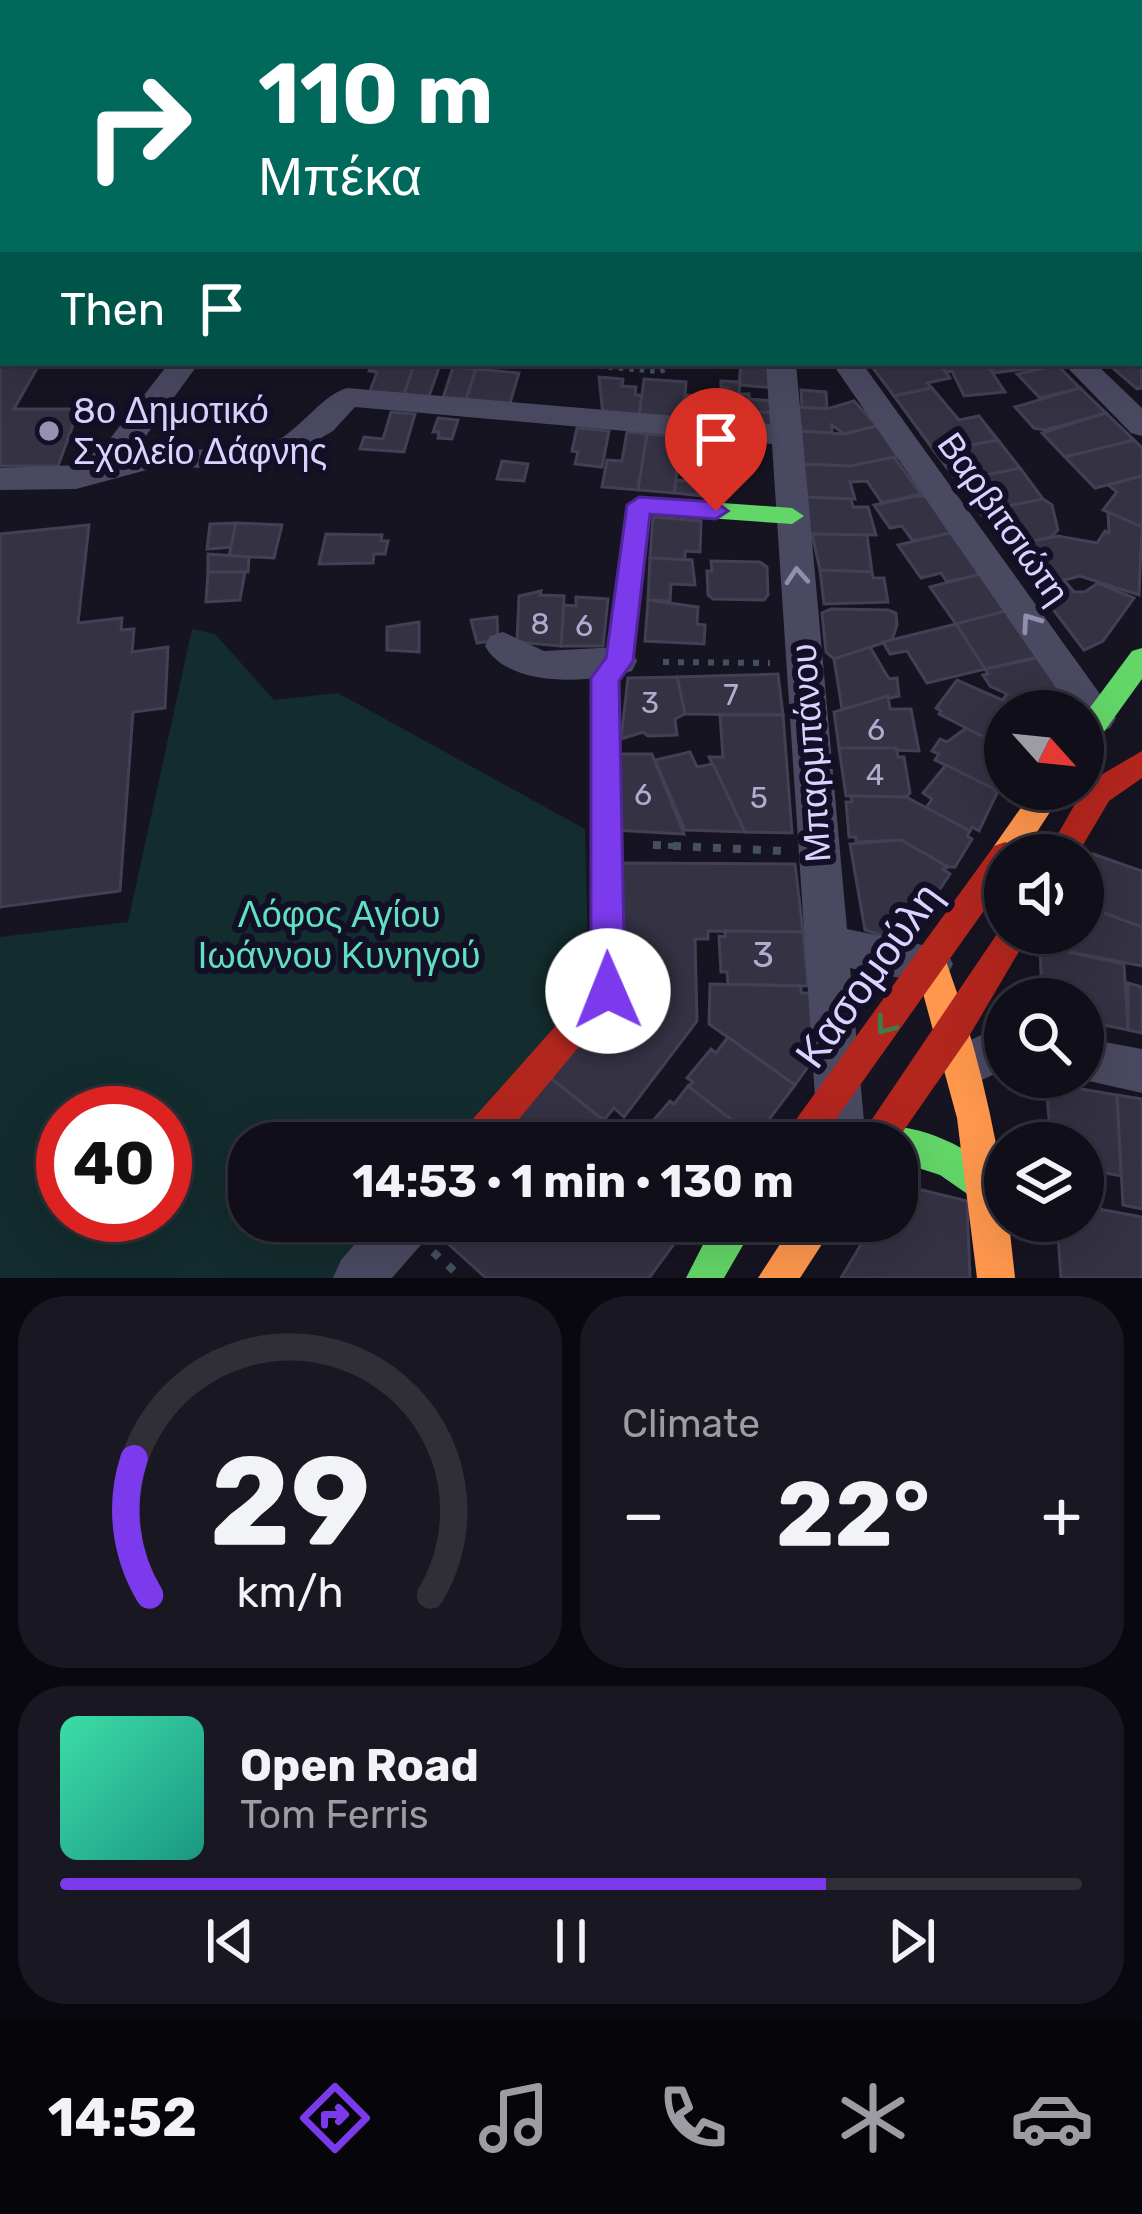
<!DOCTYPE html>
<html lang="en">
<head>
<meta charset="utf-8">
<style>
  :root { --surface:#100f19; --page:#191822; --text:#f1f3f6; --muted:#9c9ca2; --line:#302f38; --accent:#7c3aed }
  body { margin:0; font-family:Rubik,sans-serif; background:var(--page); color:var(--text); height:100vh; display:flex; flex-direction:column; font-size:45px; white-space:nowrap }
  * { box-sizing:border-box; margin:0 }
  p { font-size:39px; color:var(--muted) }
  .icon { flex:none; width:66px; height:66px; fill:none; stroke:currentColor; stroke-width:2; stroke-linecap:round; stroke-linejoin:round }
  .map { position:relative; height:1278px; overflow:hidden }
  .panel { display:flex; flex-direction:column; gap:18px; padding:18px; background:#09080e; flex:1 }
  .panel>* { flex:none }
  .banner { position:absolute; left:0px; top:0px; width:1143px; height:366px; box-shadow:0 12px 48px #0002,0 0 0 3px var(--line); background:#00695c; color:#fff; overflow:hidden }
  .needle { width:78px; rotate:117deg }
  .buttons { position:absolute; left:984px; top:690px; display:grid; gap:24px }
  .buttons a { display:grid; place-items:center; width:120px; height:120px; border-radius:50%; background:var(--surface); box-shadow:0 12px 48px #0002,0 0 0 3px var(--line); font-size:60px }
  .speed { position:absolute; left:36px; top:1086px; display:flex; gap:24px; font-size:60px; font-weight:700; text-align:center }
  .speed>* { display:grid; place-content:center; width:156px; height:156px; border-radius:50%; background:var(--surface); box-shadow:0 12px 48px #0002,0 0 0 3px var(--line); line-height:1 }
  .speed .limit { border:18px solid #d22; background:#fff; color:#111 }
  .pin { position:absolute; display:grid; place-items:center; width:102px; height:102px; color:#fff; margin:-123px -51px; border-radius:50% 50% 50% 0; rotate:-45deg; box-shadow:0 0 12px #0007 }
  .pin .icon { rotate:45deg }
  .me { position:absolute; width:132px; margin:-66px; rotate:359deg; stroke-linejoin:round; filter:drop-shadow(0 0 9px #0008) }
  .turn { display:flex; align-items:center; gap:42px; height:252px; padding:0 60px; font-size:54px }
  .turn .icon { width:156px; height:156px; stroke-width:2.5 }
  .turn b { display:block; font-size:84px; line-height:102px }
  .then { display:flex; align-items:center; height:114px; padding:0 60px; background:#0003; gap:24px; font-size:45px }
  .big { font-size:90px; font-weight:700; line-height:1.1 }
  .panel .tile { flex:1; display:flex; flex-direction:column; justify-content:center; gap:18px; min-width:0; padding:0 42px; border-radius:48px; background:var(--page) }
  .panel .dial { align-items:center; gap:0 }
  .dial svg { height:312px; overflow:visible; fill:none; stroke:var(--line); stroke-width:7; stroke-linecap:round; text-anchor:middle }
  .dial text { fill:var(--text); stroke:none }
  .song { display:flex; align-items:center; gap:36px }
  .cover { width:144px; height:144px; border-radius:18px; background:linear-gradient(135deg,hsl(160 70% 55%),hsl(170 70% 35%)) }
  .played { height:12px; border-radius:6px; background:linear-gradient(90deg,var(--accent) 75%,var(--line) 75%) }
  .keys { display:flex; justify-content:space-around; direction:ltr }
  .heat { display:flex; justify-content:space-between; align-items:center; font-size:66px; direction:ltr }
  .panel .tiles { flex:1; display:grid; gap:18px; grid-template-columns:1fr 1fr }
  .tile:last-child { grid-column:span 2 }
  .trip { position:absolute; left:228px; top:1122px; width:690px; height:120px; border-radius:48px; background:var(--surface); box-shadow:0 12px 48px #0002,0 0 0 3px var(--line); font-weight:700; line-height:120px; text-align:center }
  .tabs { display:flex; height:192px; justify-content:space-around; align-items:center; background:#06060a; color:var(--muted) }
  .tabs .icon { width:84px; height:84px }
  .tabs .on { color:var(--accent) }
  .tabs b { font-size:54px; color:var(--text) }
  .map>svg:first-child { display:block }
</style>
</head>
<body>
<div class="map">
<svg width="1142" height="1278" viewBox="0 0 1142 1278">
  <rect width="100%" height="100%" fill="#161421"/>
  <!-- green -->
  <path fill="#132c2d" fill-rule="evenodd" d="M192 629 215 634 274 700 338 693 585 829 589 990 455 1143H249V1221H386L336 1278H0V937L128 922ZM63 1113H165V1215H63Z"/>
  <!-- building -->
  <g fill="#343243" stroke="#433f54" stroke-width="3">
    <path d="M1140 328 1142 388 1137 389 1107 363H1140Z"/>
    <path d="M0 350 3 363H40L14 409H79L58 466H0Z"/>
    <path d="M372 363H415L403 397 369 394 377 372 369 371Z"/>
    <path d="M415 363 440 365 428 399 403 397Z"/>
    <path d="M741 363 777 364 776 388 739 385Z"/>
    <path d="M899 363H939L950 378 927 383 932 388 894 396 873 368Z"/>
    <path d="M939 363H986L1005 392 964 396 952 371 946 372Z"/>
    <path d="M986 363H1055L1057 365 994 373Z"/>
    <path d="M1057 365 1080 388 1040 398 1017 374Z"/>
    <path d="M453 367 476 369 465 403 442 401Z"/>
    <path d="M476 369 519 373 509 407 465 403Z"/>
    <path d="M599 377 623 379 622 386 636 387 635 395H642L639 418 603 415Z"/>
    <path d="M644 379 686 382 683 422 639 418Z"/>
    <path d="M721 381 740 382 739 394H749V399L775 401V413L727 410 729 388 721 387Z"/>
    <path d="M932 388 959 420 979 416 998 440 935 452 894 396Z"/>
    <path d="M1080 388 1106 413 1045 430 1034 428 1015 407Z"/>
    <path d="M801 390 826 392 827 409 802 407Z"/>
    <path d="M685 395 728 398 727 425 683 422Z"/>
    <path d="M854 401 877 426 844 434 832 425V433L800 431 798 407 827 409Z"/>
    <path d="M727 410 775 413 776 428 727 425Z"/>
    <path d="M391 412 415 414 404 452 360 449 364 437 383 439Z"/>
    <path d="M1106 413 1134 440 1065 457 1042 433Z"/>
    <path d="M438 418 458 420 452 439 438 438 439 432H433Z"/>
    <path d="M877 426 898 457 850 466 803 464 800 431 844 434Z"/>
    <path d="M577 428 609 431 602 467 575 464 578 452 572 451Z"/>
    <path d="M627 432 647 434 638 490 602 487 607 460 622 461Z"/>
    <path d="M647 434 682 437 674 493 638 490Z"/>
    <path d="M691 436 719 440 713 497 674 493 676 480 688 481 692 450H684L686 437Z"/>
    <path d="M998 440 1020 468 957 481 935 452Z"/>
    <path d="M1134 440 1142 448V476L1095 488 1065 457Z"/>
    <path d="M894 457 921 494 882 503 867 481 850 482 855 499 802 497 798 464 850 466Z"/>
    <path d="M502 461 528 464 524 481 497 479Z"/>
    <path d="M1020 468 1043 499 979 512 957 481Z"/>
    <path d="M1142 476V527L1103 510 1117 492 1108 485Z"/>
    <path d="M917 496 927 497 950 533 913 541 902 526 890 528 874 505Z"/>
    <path d="M802 497 851 499 853 507H868L876 535 807 534Z"/>
    <path d="M1043 499 1052 505 1058 530 1051 537 1007 547 979 512Z"/>
    <path d="M1108 512 1142 527 1139 595 1080 576 1041 586 1010 546 1058 536 1097 543 1105 531 1109 533Z"/>
    <path d="M653 517 701 521 700 552 685 551V560L650 558Z"/>
    <path d="M236 523 231 547 207 549 210 524Z"/>
    <path d="M236 523 282 525 274 558 229 556Z"/>
    <path d="M89 525 78 623 122 618 121 630 134 629 132 652 168 647 165 708 133 712 120 891 0 907V534Z"/>
    <path d="M950 533 981 574 947 582 941 573 921 578 898 545Z"/>
    <path d="M326 534 382 535 381 541H388L385 554H374L373 563 319 564Z"/>
    <path d="M812 534 867 535 872 572 820 570Z"/>
    <path d="M208 554 249 557 248 572H208Z"/>
    <path d="M650 558 692 560 695 585 671 584 670 601 648 600Z"/>
    <path d="M711 561 760 562 767 567 768 595 764 600 713 599 708 595 707 571H712Z"/>
    <path d="M820 570 872 572 873 578H884L888 602 824 604Z"/>
    <path d="M208 572H245L240 600 206 602Z"/>
    <path d="M981 574 1012 610 956 624 930 587Z"/>
    <path d="M1064 580 1074 592H1085L1098 583 1134 598 1103 641 1084 650 1036 587Z"/>
    <path d="M541 591 540 595 564 596 561 646 517 642 519 596Z"/>
    <path d="M576 597 608 599 603 646H561L564 605 576 606Z"/>
    <path d="M648 600 698 607 697 624 705 625 704 644 645 641Z"/>
    <path d="M831 609 888 610 896 613 897 625 892 640 834 659 826 652 822 613Z"/>
    <path d="M1009 610 1046 655 985 669 956 624Z"/>
    <path d="M497 617 498 640 477 643 471 620Z"/>
    <path d="M419 622V652L387 650V627Z"/>
    <path d="M956 624 985 669 927 683 907 651 890 654 883 642Z"/>
    <path d="M870 647 889 679 897 678 899 696 842 709 834 659Z"/>
    <path d="M1041 657 1068 695 1057 711H1027L1003 699 1007 694 990 686 983 675 988 674 985 669Z"/>
    <path d="M778 674 783 715 685 714 677 677Z"/>
    <path d="M677 677 685 714 675 719 677 735 648 736 643 732 621 739 628 678Z"/>
    <path d="M957 680 1027 711H1005V748L939 714 941 711 936 708Z"/>
    <path d="M888 696 890 709H911L919 751 839 748 834 712Z"/>
    <path d="M720 715H783L792 833 745 832 709 757H723Z"/>
    <path d="M966 728 1005 748 1003 794 935 760 939 754 932 751 940 739 947 742Z"/>
    <path d="M839 748H896L898 757H904L910 793 906 797 846 796Z"/>
    <path d="M690 752 697 767 713 764 745 832 685 830 655 760Z"/>
    <path d="M615 754H652L684 834 615 830Z"/>
    <path d="M946 765 998 791 979 831 972 827 970 831 926 808 932 799 923 793Z"/>
    <path d="M851 796 906 797 970 831 967 836 972 839 955 867H948L901 840 856 842V837H849L846 802H852Z"/>
    <path d="M901 840 948 867 943 869 950 874 904 943 865 930 850 844Z"/>
    <path d="M1093 854 1142 871V927L1083 905V872Z"/>
    <path d="M618 863 795 864 803 932 708 931V939H695L697 1021 624 1117 614 1108 604 1120 548 1076Z"/>
    <path d="M1083 905 1142 927V966L1040 946 1047 933H1083Z"/>
    <path d="M725 931 803 932 808 986 728 984 727 972H721L719 936 725 937Z"/>
    <path d="M1040 946 1124 964 1128 1030 1083 1021V999H1042Z"/>
    <path d="M1128 983 1142 987V1033L1128 1030Z"/>
    <path d="M710 984 801 986V993H811L815 1057 795 1085 709 1024Z"/>
    <path d="M728 1037 795 1085 755 1138 688 1086 693 1082 687 1078 711 1049 716 1053Z"/>
    <path d="M548 1076 614 1129 602 1143H490Z"/>
    <path d="M1046 1083 1117 1095 1121 1176 1095 1171 1096 1209 1083 1206V1143H1051Z"/>
    <path d="M688 1086 755 1138 751 1143H634L670 1101 674 1104Z"/>
    <path d="M1117 1095 1142 1099V1209L1123 1205Z"/>
    <path d="M897 1184 967 1201 970 1278H841L875 1221H897Z"/>
    <path d="M1083 1206 1142 1217V1278H1061L1057 1221H1083Z"/>
    <path d="M423 1221H549L572 1241 588 1221H691L649 1278H486Z"/>
  </g>
  <g fill="none" stroke-linecap="round" stroke-linejoin="round">
    <!-- path-far2 -->
    <path stroke="#44505f" stroke-width="4.5" stroke-dasharray="4.5 6" stroke-linecap="butt" d="M556 363 660 372 680 363"/>
    <!-- path-far1 -->
    <g stroke="#44505f" stroke-width="6" stroke-dasharray="6 9" stroke-linecap="butt">
      <path d="M663 662 770 663"/>
      <path d="M653 845 676 846"/>
    </g>
    <!-- path -->
    <g stroke="#44505f" stroke-width="8" stroke-dasharray="8 12" stroke-linecap="butt">
      <path d="M653 845 784 851"/>
      <path d="M433 1252 462 1278"/>
    </g>
    <!-- lane -->
    <g fill="#4a4962" fill-rule="evenodd">
      <path d="M203 0 200 3H188L191 0Z"/>
      <path d="M229 0 227 3H216L218 0Z"/>
    </g>
    <!-- street -->
    <g fill="#4a4962" fill-rule="evenodd">
      <path d="M535 0H555L556 3H536Z"/>
      <path d="M696 0H717L719 3H698Z"/>
      <path d="M1142 1V14H1140V3H1134Z"/>
      <path d="M0 47 3 48V62L0 61Z"/>
      <rect x="1140" y="100" width="2" height="15"/>
      <rect x="0" y="123" width="3" height="14"/>
      <rect x="1140" y="169" width="2" height="16"/>
      <path d="M3 219V240L0 241V220Z"/>
      <rect x="1140" y="247" width="2" height="16"/>
      <path d="M169 363H199L134 452C174 443 232 456 264 447 296 437 320 395 347 388L770 424 766 363H796L847 929 946 950 953 964 946 978 931 984 850 968 866 1143H818L772 444 355 407 333 431 271 467 154 468 76 489 0 490V468L79 465 109 440Z"/>
      <path d="M832 363H862L1110 708 1116 718 1110 728 1097 733 1084 728 1083 711H1072Z"/>
      <path d="M1063 363H1095L1142 408V436L1131 433Z"/>
      <path d="M503 632 544 651 619 647 632 651 637 661 632 671C592 683 509 689 485 646L490 636Z"/>
      <path d="M1005 1024V1069L965 1088 949 1082 942 1066 949 1050Z"/>
      <path d="M1083 1038 1142 1049V1093L1071 1077H1083Z"/>
      <path d="M375 1221H433L426 1239 392 1278H333L341 1260Z"/>
    </g>
    <!-- fast -->
    <g fill="#63d668" fill-rule="evenodd">
      <path d="M639 497 792 508 804 516 792 524 650 514 633 661 619 680V716L615 724H595C585 701 590 676 606 658L627 505Z"/>
      <path d="M1142 648V679L1093 747 1083 750V717L1132 651Z"/>
      <path d="M874 1124C925 1126 967 1145 1005 1180V1206L992 1211 940 1175 897 1161V1143H856L861 1129Z"/>
      <path d="M715 1221H757L724 1278H686Z"/>
    </g>
    <!-- slow -->
    <g fill="#ff974d" fill-rule="evenodd">
      <path d="M1034 789H1065L1022 855H1005V868L994 864 990 855 994 846Z"/>
      <path d="M931 949 943 954 947 964C985 1069 1005 1173 1015 1278H977L957 1118 915 964 919 954Z"/>
      <path d="M795 1221H837L800 1278H758Z"/>
    </g>
    <!-- jam -->
    <g fill="#b3261e" fill-rule="evenodd">
      <path d="M605 705 615 708 619 716 625 991 499 1143H458L463 1130 591 986V716L595 708Z"/>
      <path d="M1142 751V778L1109 801 1077 855H1046L1087 783Z"/>
      <path d="M1005 842 1016 846 1020 855H1005V881L819 1143H779L994 846Z"/>
      <path d="M1005 922V933H1030L968 1038 895 1143H856Z"/>
    </g>
  </g>
  <!-- one-way arrows -->
  <defs><path id="oneway-chevron" d="M-2-3.5L2.5 0L-2 3.5" fill="none" stroke-width="1.6" stroke-linecap="round" stroke-linejoin="round" transform="scale(3)"/></defs>
  <g stroke="#928eb0">
    <use href="#oneway-chevron" transform="translate(797 576) rotate(-94)"/>
    <use href="#oneway-chevron" transform="translate(1030 622) rotate(-125)"/>
  </g>
  <use stroke="#3f7c4a" href="#oneway-chevron" transform="translate(885 1026) rotate(127)"/>
  <!-- route -->
  <path fill="#7c3aed" stroke="#51269a" stroke-width="3" d="M639 497 716 502 728 511 716 519 650 514 633 661 619 681 625 991 620 1002 608 1007 596 1002 591 991V678L606 658 627 505Z"/>
  <!-- markers -->
  <circle fill="#9591b1" stroke="#130f26" stroke-width="4.5" cx="49" cy="431" r="12"/>
  <g text-anchor="middle" stroke-width="12" stroke-linejoin="round" paint-order="stroke">
    <!-- number labels -->
    <g font-size="30" fill="#b0acd0">
      <text x="540" y="634">8</text>
      <text x="584" y="636">6</text>
      <text x="731" y="705">7</text>
      <text x="650" y="713">3</text>
      <text x="876" y="740">6</text>
      <text x="875" y="785">4</text>
      <text x="643" y="805">6</text>
      <text x="759" y="808">5</text>
    </g>
    <!-- poi labels -->
    <g font-size="36" fill="#d9d4ff" stroke="#130f26" text-anchor="start">
      <text x="73" y="423">8ο Δημοτικό<tspan x="73" dy="41">Σχολείο Δάφνης</tspan></text>
    </g>
    <!-- street labels -->
    <g font-size="36" fill="#d9d4ff" stroke="#130f26">
      <text transform="translate(1004 518) rotate(55)" y="13">Βαρβιτσιώτη</text>
      <text transform="translate(810 753) rotate(-94)" y="13">Μπαρμπάνου</text>
    </g>
    <!-- park labels -->
    <g font-size="36" fill="#5fe0c0" stroke="#130f26">
      <text x="339" y="927">Λόφος Αγίου<tspan x="339" dy="41">Ιωάννου Κυνηγού</tspan></text>
    </g>
    <!-- near-number labels -->
    <g font-size="36" fill="#b0acd0">
      <text x="763" y="967">3</text>
    </g>
    <!-- near-street labels -->
    <g font-size="42" fill="#d9d4ff" stroke="#130f26">
      <text transform="translate(868 975) rotate(-54)" y="15">Κασομούλη</text>
    </g>
  </g>
</svg>
<div class="buttons">
<a><svg class="needle" viewBox="-14 -14 28 28"><path d="M0-13l5 13h-10z" fill="#e53935"/><path d="M0 13l5-13h-10z" fill="#9c9ca2"/></svg></a>
<a><svg class="icon" aria-label="sound" viewBox="0 0 24 24"><path d="M4 9h4l5-4v14l-5-4H4zM17 9q2 3 0 6"/></svg></a>
<a><svg class="icon" aria-label="search" viewBox="0 0 24 24"><circle cx="10" cy="10" r="6"/><path d="M15 15l6 6"/></svg></a>
<a><svg class="icon" aria-label="layers" viewBox="0 0 24 24"><path d="M12 4l9 5-9 5-9-5zM3 14l9 5 9-5"/></svg></a>
</div>
<div class="speed"><div class="limit">40</div></div>
<div class="pin" style="left:716px;top:511px;background:#d93025"><svg class="icon" aria-label="arrive" viewBox="0 0 24 24"><path d="M6 21V4h12l-3 4 3 4H6"/></svg></div>
<svg class="me" style="left:608px;top:991px" viewBox="-20 -20 40 40"><circle r="19" fill="#fff"/><path d="M0-13L10 11 0 6-10 11z" fill="#7c3aed"/></svg>
<div class="trip">14:53 · 1 min · 130 m</div>
<div class="banner">
<div class="turn"><svg class="icon" aria-label="right" viewBox="0 0 24 24"><path d="M7 20v-9h11M14 6l5 5-5 5"/></svg><div><b>110 m</b>Μπέκα</div></div>
<div class="then">Then<svg class="icon" aria-label="arrive" viewBox="0 0 24 24"><path d="M6 21V4h12l-3 4 3 4H6"/></svg></div>
</div>
</div>
<section class="panel">
<div class="tiles">
<div class="tile dial"><svg viewBox="0 0 100 80">
<path d="M14 69A42 42 0 1 1 86 69"/>
<path d="M14 69A42 42 0 0 1 10 34" stroke="#7c3aed"/>
<text x="50" y="56" font-size="32" font-weight="700">29</text>
<text x="50" y="72" font-size="11">km/h</text>
</svg></div>
<div class="tile"><p>Climate</p>
<div class="heat"><a>−</a><b class="big">22°</b><a>+</a></div>
</div>
<div class="tile">
<div class="song"><i class="cover"></i><div><b>Open Road</b><p>Tom Ferris</p></div></div>
<div class="played"></div>
<div class="keys"><svg class="icon" aria-label="previous" viewBox="0 0 24 24"><path d="M18 5L8 12l10 7zM5 5v14"/></svg><svg class="icon" aria-label="pause" viewBox="0 0 24 24"><path d="M8 5v14M16 5v14"/></svg><svg class="icon" aria-label="next" viewBox="0 0 24 24"><path d="M6 5l10 7-10 7zM19 5v14"/></svg></div>
</div>
</div>
</section>
<nav class="tabs">
<b>14:52</b>
<svg class="icon on" aria-label="directions" viewBox="0 0 24 24"><path d="M12 3l9 9-9 9-9-9zM9 14v-3h6M13 9l2 2-2 2"/></svg>
<svg class="icon" aria-label="music" viewBox="0 0 24 24"><path d="M9 18V5l10-2v13"/><circle cx="6" cy="18" r="3"/><circle cx="16" cy="16" r="3"/></svg>
<svg class="icon" aria-label="phone" viewBox="0 0 24 24"><path d="M5 4h4l2 5-3 2q2 4 5 5l2-3 5 2v4C11 20 4 13 5 4z"/></svg>
<svg class="icon" aria-label="climate" viewBox="0 0 24 24"><path d="M12 3v18M4 7l16 10M4 17L20 7"/></svg>
<svg class="icon" aria-label="car" viewBox="0 0 24 24"><path d="M5 17H2v-5l4-1 3-4h7l3 4 3 1v5h-3M9 17h6M6 11h13"/><circle cx="7" cy="17" r="2"/><circle cx="17" cy="17" r="2"/></svg>
</nav>
</body>
</html>
